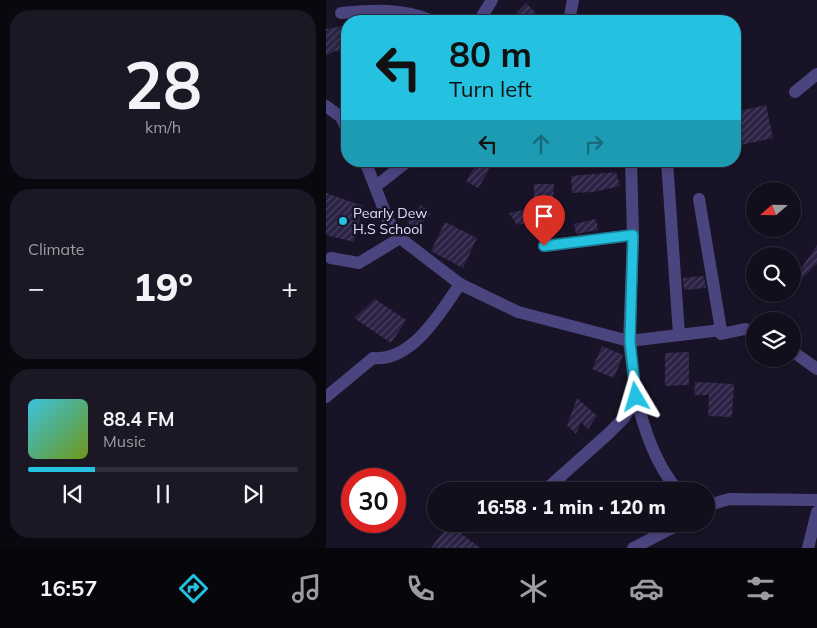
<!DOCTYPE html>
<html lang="en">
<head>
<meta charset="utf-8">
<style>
  :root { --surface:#120e1c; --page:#1b1725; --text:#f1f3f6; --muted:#9c9ca3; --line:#312e3b; --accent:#24c2e0 }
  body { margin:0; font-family:Mulish,sans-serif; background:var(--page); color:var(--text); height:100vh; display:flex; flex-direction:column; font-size:19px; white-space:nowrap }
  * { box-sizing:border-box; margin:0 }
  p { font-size:16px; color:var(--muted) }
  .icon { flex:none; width:28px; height:28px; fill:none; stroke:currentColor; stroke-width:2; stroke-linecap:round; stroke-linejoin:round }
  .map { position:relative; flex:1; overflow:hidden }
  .details { display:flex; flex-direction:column; gap:10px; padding:10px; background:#0a080f; width:326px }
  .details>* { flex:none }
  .hud { position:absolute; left:15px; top:15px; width:400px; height:152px; border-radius:20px; box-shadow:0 2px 8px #0003,0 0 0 1px var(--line); background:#24c2e0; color:#111; overflow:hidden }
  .needle { width:32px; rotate:250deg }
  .fabs { position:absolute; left:420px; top:182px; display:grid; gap:10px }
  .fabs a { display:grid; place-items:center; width:55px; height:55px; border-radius:50%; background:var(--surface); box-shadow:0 2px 8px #0003,0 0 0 1px var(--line); font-size:25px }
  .speed { position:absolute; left:15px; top:468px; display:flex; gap:10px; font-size:25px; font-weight:700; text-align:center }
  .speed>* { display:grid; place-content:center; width:65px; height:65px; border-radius:50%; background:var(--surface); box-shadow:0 2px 8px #0003,0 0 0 1px var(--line); line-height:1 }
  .speed .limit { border:8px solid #d22; background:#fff; color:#111 }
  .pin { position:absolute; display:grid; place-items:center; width:42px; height:42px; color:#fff; margin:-51px -21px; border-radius:50% 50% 50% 0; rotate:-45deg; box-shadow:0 0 5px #0007 }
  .pin .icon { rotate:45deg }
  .me { position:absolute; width:55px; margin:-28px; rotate:353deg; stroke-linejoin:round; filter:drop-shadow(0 0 4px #0008) }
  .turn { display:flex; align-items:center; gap:18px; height:105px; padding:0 25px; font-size:22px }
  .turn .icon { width:65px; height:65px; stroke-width:2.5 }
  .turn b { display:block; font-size:35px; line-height:42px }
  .lanes { display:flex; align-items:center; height:48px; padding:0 25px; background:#0003; justify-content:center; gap:25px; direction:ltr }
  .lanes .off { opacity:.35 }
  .big { font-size:38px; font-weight:800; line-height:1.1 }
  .details .tile { flex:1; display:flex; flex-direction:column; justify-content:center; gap:8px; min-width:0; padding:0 18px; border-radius:20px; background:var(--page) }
  .details .dial { align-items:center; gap:0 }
  .dial b { font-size:65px; line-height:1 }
  .song { display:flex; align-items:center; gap:15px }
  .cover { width:60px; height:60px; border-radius:8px; background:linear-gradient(135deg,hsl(190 70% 55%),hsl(80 70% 35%)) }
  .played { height:5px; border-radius:2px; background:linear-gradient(90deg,var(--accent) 25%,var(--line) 25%) }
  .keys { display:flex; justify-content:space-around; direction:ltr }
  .heat { display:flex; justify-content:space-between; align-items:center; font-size:28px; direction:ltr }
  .trip { position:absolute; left:101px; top:482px; width:288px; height:50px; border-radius:25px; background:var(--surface); box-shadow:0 2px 8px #0003,0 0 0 1px var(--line); font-weight:800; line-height:50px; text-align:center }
  .dock { display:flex; height:80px; justify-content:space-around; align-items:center; background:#07060b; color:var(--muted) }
  .dock .icon { width:35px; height:35px }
  .dock .current { color:var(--accent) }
  .dock b { font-size:22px; color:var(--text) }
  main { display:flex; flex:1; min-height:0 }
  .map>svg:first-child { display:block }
</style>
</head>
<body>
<main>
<section class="details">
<div class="tile dial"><b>28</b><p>km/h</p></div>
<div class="tile"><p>Climate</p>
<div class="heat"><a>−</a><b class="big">19°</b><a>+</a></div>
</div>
<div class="tile">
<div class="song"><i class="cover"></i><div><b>88.4 FM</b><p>Music</p></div></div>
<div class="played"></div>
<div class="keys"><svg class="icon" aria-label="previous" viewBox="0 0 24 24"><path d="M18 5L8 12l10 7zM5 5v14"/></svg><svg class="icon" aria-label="pause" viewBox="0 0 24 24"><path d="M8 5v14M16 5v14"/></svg><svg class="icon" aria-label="next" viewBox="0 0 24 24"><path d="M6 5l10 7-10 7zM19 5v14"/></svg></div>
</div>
</section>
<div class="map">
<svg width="491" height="548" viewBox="0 0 491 548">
  <defs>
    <pattern id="building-hatch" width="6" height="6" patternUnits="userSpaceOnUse" patternTransform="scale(1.25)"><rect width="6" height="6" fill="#2b2245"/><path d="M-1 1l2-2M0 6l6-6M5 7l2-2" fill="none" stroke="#494261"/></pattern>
  </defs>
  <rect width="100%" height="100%" fill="#181326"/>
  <!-- building -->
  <g fill="url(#building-hatch)">
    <path d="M200 3 210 13 202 21H183Z"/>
    <path d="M21 25V51H9L0 56V29Z"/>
    <path d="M440 105 447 138 409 146V112Z"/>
    <path d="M152 161H160L166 165 152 188 140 181Z"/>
    <path d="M290 172 294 186 267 192 246 193 245 176Z"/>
    <path d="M208 184H228L227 200H220L224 217 191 225 183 213 208 208Z"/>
    <path d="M0 193 37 206 28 242 0 235Z"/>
    <path d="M95 205 105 214 90 230 81 222Z"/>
    <path d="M270 219 272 230 250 234 248 224Z"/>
    <path d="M119 222 151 238 137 268 105 251Z"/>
    <path d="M491 245V264L468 286 466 282Z"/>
    <path d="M378 276 380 288 358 290 357 278Z"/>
    <path d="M49 299 80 320 65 343 28 318Z"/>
    <path d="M276 346 297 355 288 378 266 369Z"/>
    <path d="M363 352V385L339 386V353Z"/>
    <path d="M369 382 408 384 406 417 382 416 383 395H368Z"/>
    <path d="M251 398 271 416 262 429 255 422 250 434 241 425Z"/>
    <path d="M123 524 154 548H105Z"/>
  </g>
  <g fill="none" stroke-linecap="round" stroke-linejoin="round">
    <!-- minor -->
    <g stroke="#4b457f" stroke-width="12">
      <path d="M15 13C48 10 77 8 107 21"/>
      <path d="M153 21 166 0"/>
      <path d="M243 21 247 0"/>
      <path d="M469 92 491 74"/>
      <path d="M0 106 15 117 21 130"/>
      <path d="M39 161 62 220 74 238 134 284 192 312 303 341 395 330V334L419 329 429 332"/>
      <path d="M341 161 353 335"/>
      <path d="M50 186 82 161"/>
      <path d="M373 199 395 330"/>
      <path d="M218 246 307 235"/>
      <path d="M5 258 33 263 74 238"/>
      <path d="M466 351 491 369"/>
      <path d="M0 397 47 358C86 362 115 312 134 284"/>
      <path d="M310 397C319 432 329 463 352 491"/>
      <path d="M225 485 282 434 298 418 310 397 303 341 307 235 305 161"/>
      <path d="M380 506 403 499 491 500"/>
      <path d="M307 548 354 524"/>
      <path d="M482 548 491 512"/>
    </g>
  </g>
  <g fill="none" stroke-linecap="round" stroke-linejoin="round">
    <!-- route casing -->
    <g stroke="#177e92" stroke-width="12">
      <path id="route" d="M218 246 307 235 304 341 310 397"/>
    </g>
    <!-- route -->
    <use href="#route" stroke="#24c2e0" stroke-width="9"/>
  </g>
  <!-- markers -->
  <circle fill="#24c2e0" stroke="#181326" stroke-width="2" cx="17" cy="221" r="5"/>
  <g text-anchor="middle" stroke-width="5" stroke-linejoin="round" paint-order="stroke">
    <!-- poi labels -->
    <g font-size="14" fill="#e2ddfa" stroke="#181326" text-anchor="start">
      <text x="27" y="218">Pearly Dew<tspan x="27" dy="16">H.S School</tspan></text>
    </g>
  </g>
</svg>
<div class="fabs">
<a><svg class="needle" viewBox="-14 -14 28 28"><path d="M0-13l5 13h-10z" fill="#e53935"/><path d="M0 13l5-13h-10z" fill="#9c9ca3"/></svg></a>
<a><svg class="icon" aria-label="search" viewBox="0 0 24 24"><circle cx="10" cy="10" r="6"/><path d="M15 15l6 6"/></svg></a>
<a><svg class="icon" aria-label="layers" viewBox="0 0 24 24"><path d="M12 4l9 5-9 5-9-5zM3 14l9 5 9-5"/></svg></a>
</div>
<div class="speed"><div class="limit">30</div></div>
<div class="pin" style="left:218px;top:246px;background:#d93025"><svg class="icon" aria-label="arrive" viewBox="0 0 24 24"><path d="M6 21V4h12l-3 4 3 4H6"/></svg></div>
<svg class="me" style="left:310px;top:397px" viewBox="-20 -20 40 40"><path d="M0-17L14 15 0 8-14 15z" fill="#24c2e0" stroke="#fff" stroke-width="4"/></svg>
<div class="trip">16:58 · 1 min · 120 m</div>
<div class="hud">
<div class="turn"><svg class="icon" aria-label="left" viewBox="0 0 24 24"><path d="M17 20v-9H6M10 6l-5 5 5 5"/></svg><div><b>80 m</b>Turn left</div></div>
<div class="lanes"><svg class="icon" aria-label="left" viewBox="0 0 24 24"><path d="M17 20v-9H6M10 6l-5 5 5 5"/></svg><svg class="icon off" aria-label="ahead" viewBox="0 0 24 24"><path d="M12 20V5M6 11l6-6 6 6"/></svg><svg class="icon off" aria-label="right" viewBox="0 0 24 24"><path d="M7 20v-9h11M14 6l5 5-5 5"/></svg></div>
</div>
</div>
</main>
<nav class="dock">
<b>16:57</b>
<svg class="icon current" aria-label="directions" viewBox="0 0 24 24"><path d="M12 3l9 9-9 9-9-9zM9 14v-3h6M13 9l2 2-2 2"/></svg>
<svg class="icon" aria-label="music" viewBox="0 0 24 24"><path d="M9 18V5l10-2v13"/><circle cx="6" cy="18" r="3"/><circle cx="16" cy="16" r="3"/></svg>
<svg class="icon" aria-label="phone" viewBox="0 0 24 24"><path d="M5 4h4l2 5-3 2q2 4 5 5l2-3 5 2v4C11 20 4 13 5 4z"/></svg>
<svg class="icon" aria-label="climate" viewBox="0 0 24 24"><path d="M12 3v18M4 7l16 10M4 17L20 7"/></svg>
<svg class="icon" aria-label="car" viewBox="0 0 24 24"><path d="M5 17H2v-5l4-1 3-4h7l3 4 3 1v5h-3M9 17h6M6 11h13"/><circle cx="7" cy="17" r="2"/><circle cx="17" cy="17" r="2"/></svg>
<svg class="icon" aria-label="filters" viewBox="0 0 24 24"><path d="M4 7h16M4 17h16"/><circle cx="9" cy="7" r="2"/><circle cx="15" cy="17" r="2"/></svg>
</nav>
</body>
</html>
